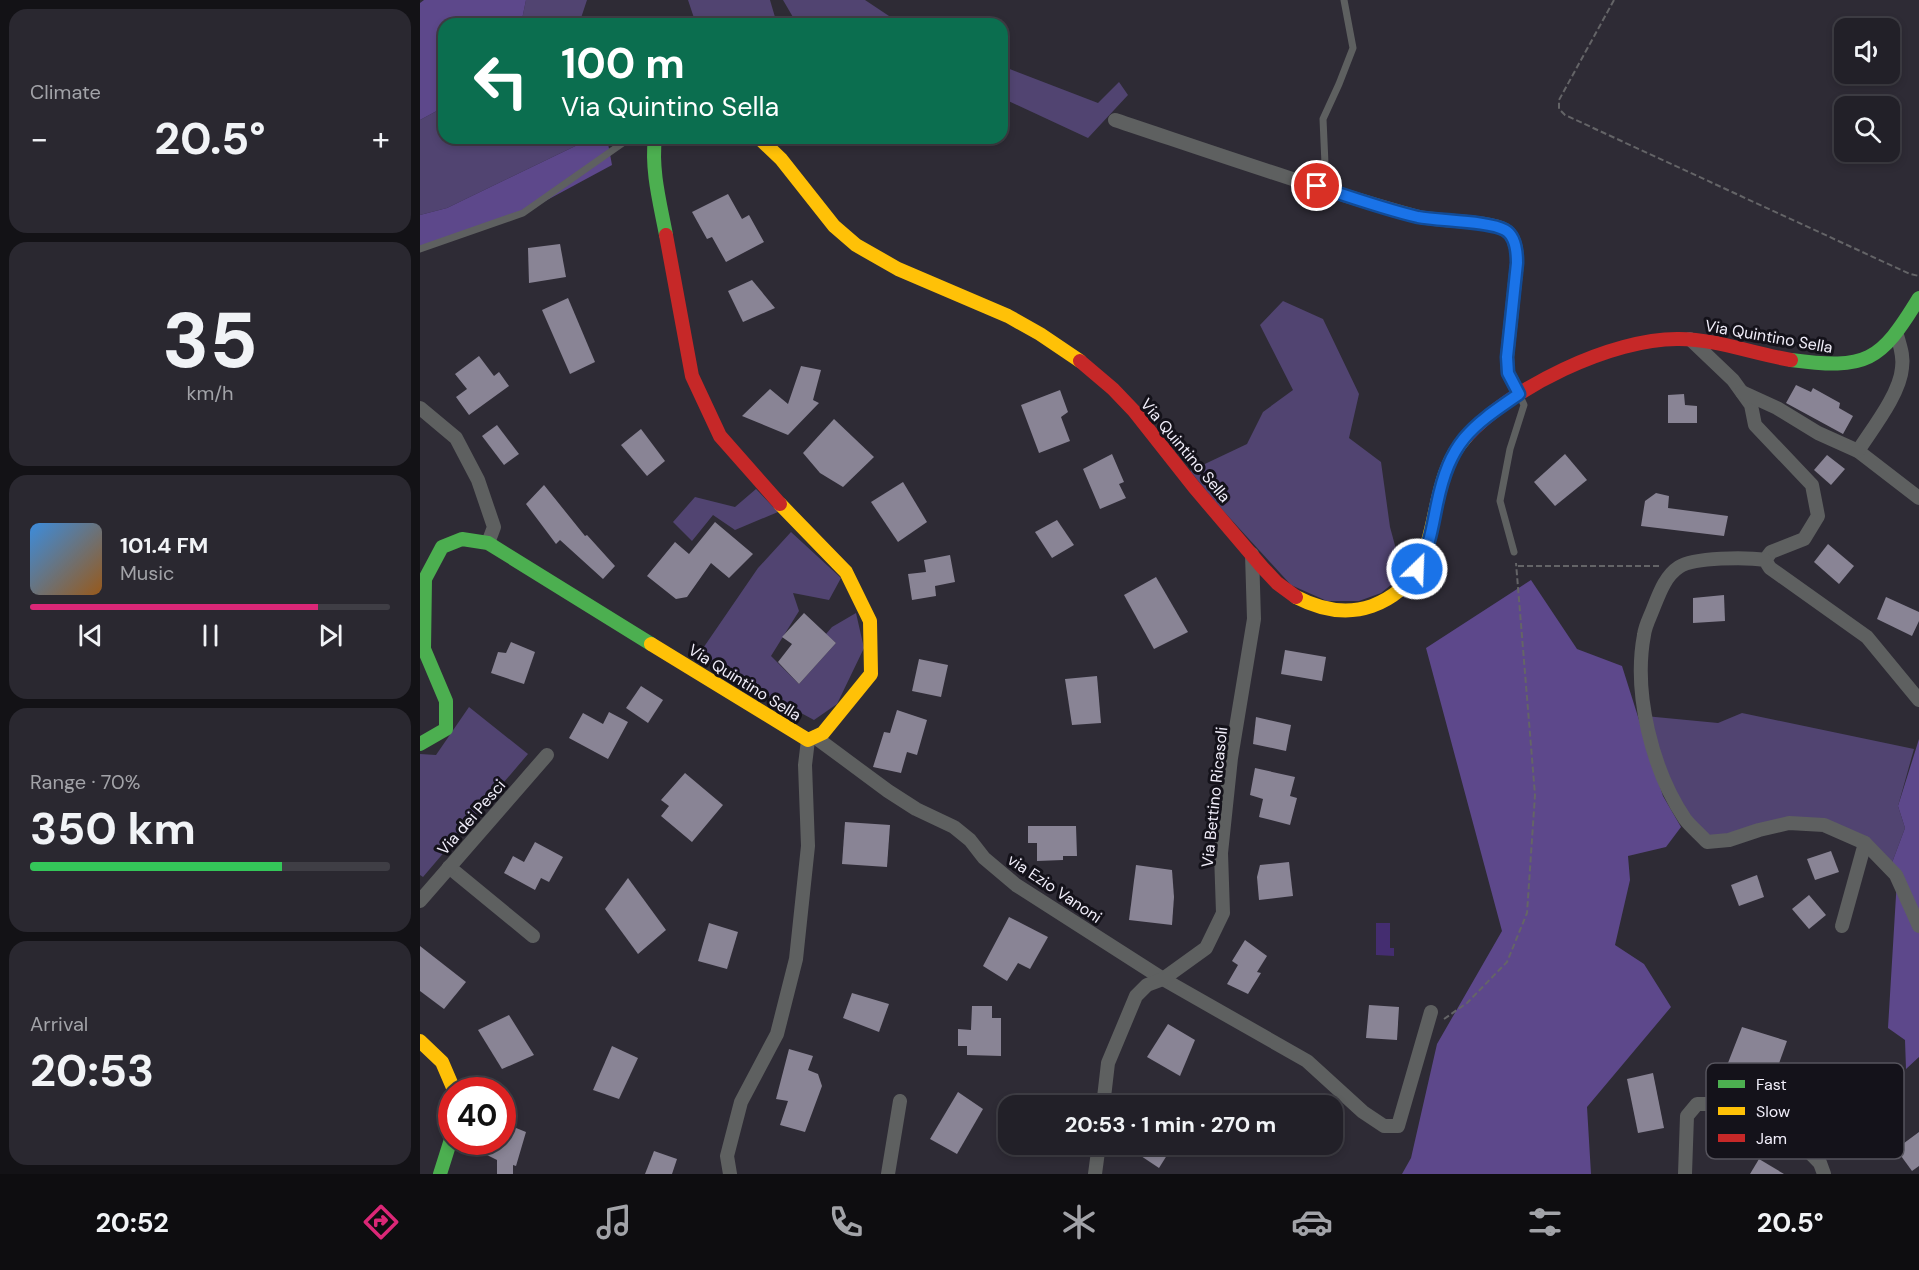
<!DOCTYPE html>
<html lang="en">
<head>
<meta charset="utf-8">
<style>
  :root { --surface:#222028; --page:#2a2830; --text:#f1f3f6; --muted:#a2a3a8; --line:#3f3e45; --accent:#db2777 }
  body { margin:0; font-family:"DM Sans",sans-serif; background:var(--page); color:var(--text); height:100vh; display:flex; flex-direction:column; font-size:22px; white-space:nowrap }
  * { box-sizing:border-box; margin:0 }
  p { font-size:20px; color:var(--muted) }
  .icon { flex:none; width:33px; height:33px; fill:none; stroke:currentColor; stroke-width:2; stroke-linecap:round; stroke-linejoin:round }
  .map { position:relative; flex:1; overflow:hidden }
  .drawer { display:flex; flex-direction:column; gap:9px; padding:9px; background:#131216; width:420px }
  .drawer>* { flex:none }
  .top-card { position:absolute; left:18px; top:18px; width:570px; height:126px; border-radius:18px; box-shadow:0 3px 9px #0003,0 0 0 2px var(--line); background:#0b6e4f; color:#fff; overflow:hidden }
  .buttons { position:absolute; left:1414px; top:18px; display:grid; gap:12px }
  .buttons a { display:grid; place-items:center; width:66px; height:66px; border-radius:12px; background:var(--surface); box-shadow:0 3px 9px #0003,0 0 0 2px var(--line); font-size:30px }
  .speed { position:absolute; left:18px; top:1077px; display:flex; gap:12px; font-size:30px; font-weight:700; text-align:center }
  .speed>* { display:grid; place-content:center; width:78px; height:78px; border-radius:50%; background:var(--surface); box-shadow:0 3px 9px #0003,0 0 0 2px var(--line); line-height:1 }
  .speed .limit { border:9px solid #d22; background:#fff; color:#111 }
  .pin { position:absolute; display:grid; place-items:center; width:51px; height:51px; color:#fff; margin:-26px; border:3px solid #fff; border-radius:50%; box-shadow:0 2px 6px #0007 }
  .me { position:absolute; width:66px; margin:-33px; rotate:24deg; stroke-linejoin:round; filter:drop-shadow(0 0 4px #0008) }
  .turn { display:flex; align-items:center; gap:21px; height:126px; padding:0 24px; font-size:27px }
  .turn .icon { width:78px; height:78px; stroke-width:2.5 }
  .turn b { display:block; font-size:42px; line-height:51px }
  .big { font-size:45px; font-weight:700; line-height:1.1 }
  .drawer .widget { flex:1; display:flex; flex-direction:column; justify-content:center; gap:9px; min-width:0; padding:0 21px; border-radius:18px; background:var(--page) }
  .drawer .dial { align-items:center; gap:0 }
  .dial b { font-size:78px; line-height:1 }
  .song { display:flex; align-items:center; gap:18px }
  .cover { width:72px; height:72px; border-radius:9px; background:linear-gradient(135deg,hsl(210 70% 55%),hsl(30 70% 35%)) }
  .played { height:6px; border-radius:3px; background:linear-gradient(90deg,var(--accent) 80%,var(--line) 80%) }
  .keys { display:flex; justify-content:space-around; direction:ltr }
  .heat { display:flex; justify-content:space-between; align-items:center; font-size:33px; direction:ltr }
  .charge { height:9px; border-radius:4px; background:linear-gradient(90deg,#34c759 70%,var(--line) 0) }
  .trip { position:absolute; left:578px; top:1095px; width:345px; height:60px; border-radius:18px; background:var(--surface); box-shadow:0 3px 9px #0003,0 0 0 2px var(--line); font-weight:700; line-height:60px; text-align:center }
  .tabs { display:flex; height:96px; justify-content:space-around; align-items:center; background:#0e0d10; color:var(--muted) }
  .tabs .icon { width:42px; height:42px }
  .tabs .active { color:var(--accent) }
  .tabs b { font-size:27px; color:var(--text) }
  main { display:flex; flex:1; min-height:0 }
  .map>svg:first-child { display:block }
</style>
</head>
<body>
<main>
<section class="drawer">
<div class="widget"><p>Climate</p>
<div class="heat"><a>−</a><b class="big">20.5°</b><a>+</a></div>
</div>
<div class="widget dial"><b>35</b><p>km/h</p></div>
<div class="widget">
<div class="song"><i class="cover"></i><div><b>101.4 FM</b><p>Music</p></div></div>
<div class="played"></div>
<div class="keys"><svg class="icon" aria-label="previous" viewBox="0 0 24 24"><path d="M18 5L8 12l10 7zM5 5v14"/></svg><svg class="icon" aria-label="pause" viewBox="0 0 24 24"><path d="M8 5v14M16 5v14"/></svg><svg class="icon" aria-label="next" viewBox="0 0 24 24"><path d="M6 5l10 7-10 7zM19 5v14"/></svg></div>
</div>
<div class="widget"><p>Range · 70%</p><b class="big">350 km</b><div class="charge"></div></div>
<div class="widget"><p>Arrival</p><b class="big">20:53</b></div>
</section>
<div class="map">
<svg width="1499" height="1174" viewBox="0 0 1499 1174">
  <rect width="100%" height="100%" fill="#2e2b35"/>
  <!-- green -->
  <g fill="#514471">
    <path d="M106 0H167L159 24H101Z"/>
    <path d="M268 0H350L357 24H276Z"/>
    <path d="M363 0H445L481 24H377Z"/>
    <path d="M582 66 678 103 699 82 708 95 668 138 582 98Z"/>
    <path d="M24 107V138H172L27 208 0 215V120Z"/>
    <path d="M863 301 903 319 939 394 929 438 961 462 970 527 983 575 961 593 939 601H907L871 585 797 504 770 471 827 444 843 412 873 390 840 325Z"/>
    <path d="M336 489 358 512 315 530 293 515 272 541 253 522 275 497 315 507Z"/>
    <path d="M371 532 421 578 409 600 373 593 379 611 351 656 379 684 416 643 406 634 412 627 436 613 444 648 417 704 394 720 277 657 338 568Z"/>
    <path d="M49 707 108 754 3 877 0 875V754L16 755Z"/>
    <path d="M1322 713 1494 749 1478 806 1485 828 1470 868 1404 825 1369 823 1287 842 1266 821 1225 716 1298 723Z"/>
  </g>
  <!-- forest -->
  <g fill="#5d488b">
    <path d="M4 0H106L101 24H24V107L0 120V3Z"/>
    <path d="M172 138H187L192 165 103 213 0 249V215L27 208Z"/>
    <path d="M1111 580 1157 649 1202 666 1243 796 1261 827 1246 847 1208 856 1210 880 1195 945 1224 964 1251 1007 1167 1107 1171 1174H982L991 1158 1017 1044 1082 931 1006 648Z"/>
    <path d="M1499 739V1057L1486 1069 1485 1040 1468 1028 1477 879 1470 868 1485 828 1478 806Z"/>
  </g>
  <!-- water -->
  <path fill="#442d70" d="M956 923H970V948H974V956L956 955Z"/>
  <!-- building -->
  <g fill="#898495">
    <path d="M308 194 322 219 329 215 344 242 306 262 292 237 287 239 272 212Z"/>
    <path d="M140 244 146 277 109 283 108 248Z"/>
    <path d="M332 280 355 308 323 322 308 291Z"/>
    <path d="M148 298 175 362 150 374 122 310Z"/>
    <path d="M59 356 74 376 79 372 89 386 49 415 36 397 47 389 35 374Z"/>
    <path d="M381 366 401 370 393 400 399 403 368 435 322 416 350 389 368 404Z"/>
    <path d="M1376 385 1391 392 1393 388 1420 403 1419 408 1433 416 1423 434 1366 403Z"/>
    <path d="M640 390 648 412 641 417 650 441 619 453 601 405Z"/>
    <path d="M1264 394 1265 405 1277 406V423H1248V395Z"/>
    <path d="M414 419 454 457 423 487 400 473 383 453Z"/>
    <path d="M77 425 99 454 84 465 62 436Z"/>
    <path d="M221 429 245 461 227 476 201 445Z"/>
    <path d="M692 454 704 482 699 484 706 498 680 509 663 469Z"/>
    <path d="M1145 454 1167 480 1135 506 1114 482Z"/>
    <path d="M1407 455 1425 469 1411 485 1394 470Z"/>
    <path d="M483 482 507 522 478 542 451 502Z"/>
    <path d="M124 485 165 536 167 535 195 566 183 579 140 540 136 544 106 504Z"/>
    <path d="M1236 493 1249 496 1248 508 1308 516 1304 536 1221 526 1225 501Z"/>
    <path d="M637 520 654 545 632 558 615 532Z"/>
    <path d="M295 522 333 554 309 578 291 563 267 597 256 599 227 576 255 542 269 554Z"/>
    <path d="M1408 544 1434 566 1419 584 1394 562Z"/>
    <path d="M530 555 535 582 515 586 516 596 492 600 488 574 506 572 504 560Z"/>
    <path d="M736 577 768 632 734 649 704 595Z"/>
    <path d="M1304 595 1305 621 1273 623V598Z"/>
    <path d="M1466 597 1499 612V621L1492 636 1457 619Z"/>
    <path d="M384 613 416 643 379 684 358 662 372 644 362 637Z"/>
    <path d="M91 642 115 652 104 684 71 673 78 652 86 653Z"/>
    <path d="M865 650 906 657 902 681 861 674Z"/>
    <path d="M499 659 528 665 521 697 492 691Z"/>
    <path d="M677 676 681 723 652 725 645 679Z"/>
    <path d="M221 686 243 700 228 723 206 708Z"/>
    <path d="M477 710 507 720 497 755 487 752 481 773 453 767 464 732 470 733Z"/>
    <path d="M189 712 208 722 188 759 149 738 163 713 183 724Z"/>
    <path d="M836 717 871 725 866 751 833 744Z"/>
    <path d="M835 768 875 777 870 796 877 798 870 825 839 817 843 799 830 795Z"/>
    <path d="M265 773 303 805 272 842 241 816 249 806 241 800Z"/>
    <path d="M425 822 470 825 467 867 422 864Z"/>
    <path d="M608 826H656L657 856H643V860L617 861V843H608Z"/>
    <path d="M115 842 143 857 129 882 121 878 115 890 84 873 93 856 104 862Z"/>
    <path d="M1411 851 1419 872 1395 880 1387 859Z"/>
    <path d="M869 862 873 896 839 900 837 877 840 865Z"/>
    <path d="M716 865 752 870 754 897 752 925 709 920Z"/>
    <path d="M1337 875 1344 897 1319 906 1311 885Z"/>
    <path d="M208 878 246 930 218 954 185 909Z"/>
    <path d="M1389 895 1406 915 1389 929 1372 909Z"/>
    <path d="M589 917 628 937 610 969 598 963 587 981 563 966Z"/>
    <path d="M289 923 318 932 307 969 278 961Z"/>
    <path d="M825 940 847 956 837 972 841 973 828 994 807 984 818 965 812 961Z"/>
    <path d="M0 946 46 982 24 1009 0 991Z"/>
    <path d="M432 993 469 1004 459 1032 423 1018Z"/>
    <path d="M949 1005 979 1007 977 1040 946 1038Z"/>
    <path d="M552 1006H572V1018H581V1056L547 1055V1046H538V1029L551 1030Z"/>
    <path d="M89 1015 114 1055 82 1069 58 1030Z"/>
    <path d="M748 1024 775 1040 760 1076 727 1057Z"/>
    <path d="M1322 1027 1367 1041 1357 1069 1342 1065 1337 1079 1306 1068Z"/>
    <path d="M192 1046 218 1058 199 1099 173 1090Z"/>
    <path d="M369 1049 393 1056 388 1070 398 1074 402 1086 385 1132 360 1125 368 1101 356 1099Z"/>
    <path d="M1233 1073 1244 1128 1218 1133 1207 1079Z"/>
    <path d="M538 1092 563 1109 537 1154 510 1139Z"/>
    <path d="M86 1124 106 1132 96 1166 93 1165V1174H77V1160L65 1154 70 1142H82Z"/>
    <path d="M1499 1132V1166L1492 1171 1476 1149Z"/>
    <path d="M718 1144H754L739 1168 715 1152Z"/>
    <path d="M234 1151 257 1159 252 1174H225Z"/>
    <path d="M1339 1159 1364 1174H1330Z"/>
  </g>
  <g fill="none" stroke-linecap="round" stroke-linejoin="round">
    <!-- path -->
    <g stroke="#646467" stroke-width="2" stroke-dasharray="6 3" stroke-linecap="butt">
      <path d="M1194 0 1139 100V109L1145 115 1490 274 1499 276"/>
      <path d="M1098 566H1239"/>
      <path d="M1024 1019 1047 1003 1087 962 1107 913 1115 795 1096 563"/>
    </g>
    <!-- lane -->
    <g stroke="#5e6060" stroke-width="7">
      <path d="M918 192 905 164 903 119 919 84 933 48 924 0"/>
      <path d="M0 249 103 213 210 138"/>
      <path d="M1094 552 1080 501 1090 449 1104 405 1100 396"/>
    </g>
    <!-- street -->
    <g stroke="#5e6060" stroke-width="14">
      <path d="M695 120C794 153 894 188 995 216 1017 222 1069 220 1085 230 1096 236 1097 253 1097 263L1087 357 1088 373 1099 394"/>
      <path d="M1270 339 1313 380 1331 405 1335 425 1392 485 1398 516 1384 539 1351 552 1345 560"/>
      <path d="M1322 392 1357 408 1398 433 1438 451 1499 498"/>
      <path d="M0 408 36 438 58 480 74 527 68 543"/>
      <path d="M1438 451C1452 429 1480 394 1482 368 1484 356 1480 346 1477 335"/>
      <path d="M1499 700 1447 637 1350 568 1345 560C1327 557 1274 557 1259 567 1245 576 1239 594 1233 609 1230 617 1225 626 1224 635 1213 693 1232 770 1265 819 1271 827 1280 834 1287 842L1309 840 1339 830 1369 823 1404 825 1445 843 1476 875 1499 926"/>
      <path d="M395 737 468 791 496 809 534 827 550 840 564 858 596 885 743 979 887 1061 943 1112 964 1126H978L1011 1012"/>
      <path d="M29 867 113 936"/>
      <path d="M0 901 127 755"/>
      <path d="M1422 926 1445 843"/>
      <path d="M683 1106 688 1063 716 996 727 985 743 979 786 948 803 913 801 853 811 758 834 619 832 554"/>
      <path d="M310 1174 307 1156 321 1102 357 1034 376 959 388 846 385 765 388 740"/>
      <path d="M468 1174 480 1101"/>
      <path d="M675 1174 679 1144"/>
      <path d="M1265 1174 1267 1116 1277 1104H1315L1359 1121 1400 1163 1404 1174"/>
    </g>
    <!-- fast -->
    <g stroke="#4caf50" stroke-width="14">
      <path d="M235 138C231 170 240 203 246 235"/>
      <path d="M1371 360C1447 370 1460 362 1499 298"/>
      <path d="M0 744 26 729V701L4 649 5 579 22 547 42 539 68 543 231 644"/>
      <path d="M20 1174 32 1136"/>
    </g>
    <!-- slow -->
    <g stroke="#ffc107" stroke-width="14">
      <path d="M339 138 361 159 414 226 436 245 478 269 588 316 620 334 660 361"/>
      <path d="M876 597C899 609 926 615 952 606 1031 577 999 488 1046 437"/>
      <path d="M231 644 388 740 403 733 451 674 450 621 426 572 360 504"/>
      <path d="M0 1041 22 1062 34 1090"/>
    </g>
    <!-- jam -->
    <g stroke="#c62828" stroke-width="14">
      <path d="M246 235 272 376 300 436 360 504"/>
      <path d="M660 361 693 389 714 411 774 487 842 567 857 583 876 597"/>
      <path d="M1046 437C1090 388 1192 338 1259 339 1296 339 1334 354 1371 360"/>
    </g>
  </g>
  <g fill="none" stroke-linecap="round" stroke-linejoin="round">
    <!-- route casing -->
    <g stroke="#114b97" stroke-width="15">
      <path id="route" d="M897 186C930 197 964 209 998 217 1019 221 1069 221 1085 230 1096 236 1097 252 1097 263L1087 357 1088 373 1099 394C1049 428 1030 442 1017 504 1012 528 1010 547 997 569"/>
    </g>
    <!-- route -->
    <use href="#route" stroke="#1a73e8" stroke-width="10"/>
  </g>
  <g text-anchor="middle" stroke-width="6" stroke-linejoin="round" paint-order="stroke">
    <!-- street labels -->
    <g font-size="16" fill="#f1eefa" stroke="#14121a">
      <text transform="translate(1349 336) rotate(10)" y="6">Via Quintino Sella</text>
      <text transform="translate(766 450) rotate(50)" y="6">Via Quintino Sella</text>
      <text transform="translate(325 682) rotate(32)" y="6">Via Quintino Sella</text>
      <text transform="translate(794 797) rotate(-84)" y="6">Via Bettino Ricasoli</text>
      <text transform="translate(51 817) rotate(-49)" y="6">Via dei Pesci</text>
      <text transform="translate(635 888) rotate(34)" y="6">via Ezio Vanoni</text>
    </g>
  </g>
  <!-- legend -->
  <rect x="1286" y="1063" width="198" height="96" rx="9" fill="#14121a" stroke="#56545d" stroke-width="1.5"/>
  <rect x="1298" y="1080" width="27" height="8" fill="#4caf50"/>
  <rect x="1298" y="1107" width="27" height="8" fill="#ffc107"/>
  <rect x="1298" y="1134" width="27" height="8" fill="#c62828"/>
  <g font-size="16" fill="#f1eefa">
    <text x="1336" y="1090">Fast</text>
    <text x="1336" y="1117">Slow</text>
    <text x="1336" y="1144">Jam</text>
  </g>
</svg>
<div class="buttons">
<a><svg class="icon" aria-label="sound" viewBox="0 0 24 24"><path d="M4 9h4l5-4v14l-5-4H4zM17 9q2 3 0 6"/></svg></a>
<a><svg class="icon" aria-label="search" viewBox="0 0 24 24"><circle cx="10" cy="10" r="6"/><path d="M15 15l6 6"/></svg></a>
</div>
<div class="speed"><div class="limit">40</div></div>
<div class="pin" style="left:897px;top:186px;background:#d93025"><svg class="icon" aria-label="arrive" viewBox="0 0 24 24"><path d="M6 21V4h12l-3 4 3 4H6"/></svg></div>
<svg class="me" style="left:997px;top:569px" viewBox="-20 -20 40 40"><circle r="17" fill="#1a73e8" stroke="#fff" stroke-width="3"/><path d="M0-11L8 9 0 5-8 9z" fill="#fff"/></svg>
<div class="trip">20:53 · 1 min · 270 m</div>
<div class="top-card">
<div class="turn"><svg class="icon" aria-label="left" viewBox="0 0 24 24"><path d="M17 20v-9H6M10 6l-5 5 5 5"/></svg><div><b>100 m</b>Via Quintino Sella</div></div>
</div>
</div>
</main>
<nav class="tabs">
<b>20:52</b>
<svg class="icon active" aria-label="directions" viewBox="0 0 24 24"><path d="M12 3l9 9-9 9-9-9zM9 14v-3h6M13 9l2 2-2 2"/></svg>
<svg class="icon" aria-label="music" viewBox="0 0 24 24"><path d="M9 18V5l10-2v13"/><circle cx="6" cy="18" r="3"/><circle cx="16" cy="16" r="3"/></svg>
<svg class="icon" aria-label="phone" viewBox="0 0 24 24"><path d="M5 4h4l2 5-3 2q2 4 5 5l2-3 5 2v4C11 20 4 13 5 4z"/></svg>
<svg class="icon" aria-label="climate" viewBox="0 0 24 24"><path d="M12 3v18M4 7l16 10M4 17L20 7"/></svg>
<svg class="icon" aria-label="car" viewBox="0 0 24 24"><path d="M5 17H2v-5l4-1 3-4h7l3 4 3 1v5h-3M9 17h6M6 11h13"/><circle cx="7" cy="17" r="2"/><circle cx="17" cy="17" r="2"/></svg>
<svg class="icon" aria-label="filters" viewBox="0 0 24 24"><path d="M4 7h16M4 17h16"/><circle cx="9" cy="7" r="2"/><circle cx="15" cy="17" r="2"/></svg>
<b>20.5°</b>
</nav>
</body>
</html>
